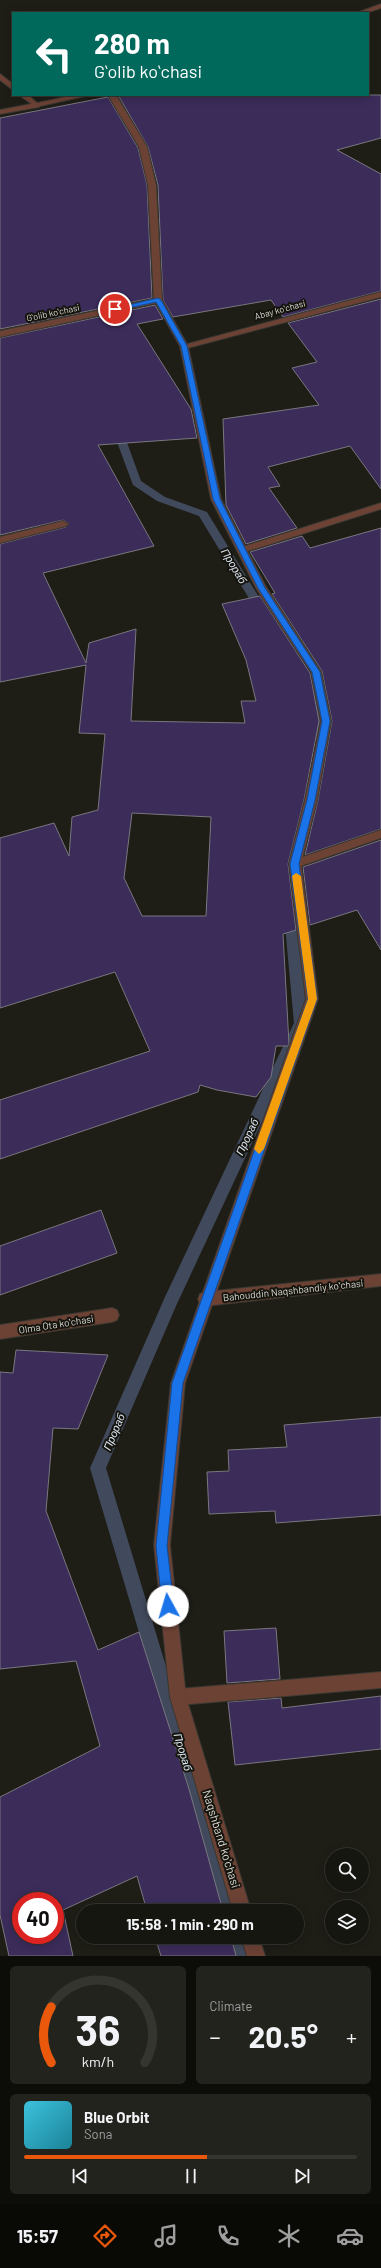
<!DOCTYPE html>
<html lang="en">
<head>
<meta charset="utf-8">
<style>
  :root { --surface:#161610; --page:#23231e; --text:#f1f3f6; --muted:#9e9f9f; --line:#353530; --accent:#ea580c }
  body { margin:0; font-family:Barlow,sans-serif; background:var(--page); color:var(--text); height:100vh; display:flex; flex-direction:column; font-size:15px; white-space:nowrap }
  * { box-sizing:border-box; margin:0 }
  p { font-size:13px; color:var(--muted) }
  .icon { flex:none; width:22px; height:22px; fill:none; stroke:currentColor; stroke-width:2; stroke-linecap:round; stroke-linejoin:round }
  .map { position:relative; height:1956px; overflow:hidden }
  .drawer { display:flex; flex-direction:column; gap:10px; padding:10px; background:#0c0c09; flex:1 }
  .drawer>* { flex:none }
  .banner { position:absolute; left:12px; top:12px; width:357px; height:84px; border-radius:0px; box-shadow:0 2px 10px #0003,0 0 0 1px var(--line); background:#00695c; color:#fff; overflow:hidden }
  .buttons { position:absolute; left:325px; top:1848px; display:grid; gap:8px }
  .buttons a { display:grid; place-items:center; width:44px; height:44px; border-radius:50%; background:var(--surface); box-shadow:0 2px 10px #0003,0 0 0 1px var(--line); font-size:20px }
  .speed { position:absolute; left:12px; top:1892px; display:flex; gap:8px; font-size:20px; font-weight:700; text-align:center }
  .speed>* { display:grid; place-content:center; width:52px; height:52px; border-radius:50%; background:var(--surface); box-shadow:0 2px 10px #0003,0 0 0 1px var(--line); line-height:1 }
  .speed .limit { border:6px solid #d22; background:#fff; color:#111 }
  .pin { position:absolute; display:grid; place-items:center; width:34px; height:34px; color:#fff; margin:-17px; border:2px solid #fff; border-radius:50%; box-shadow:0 1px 4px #0007 }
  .me { position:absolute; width:44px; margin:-22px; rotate:354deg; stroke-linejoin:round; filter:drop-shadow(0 0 3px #0008) }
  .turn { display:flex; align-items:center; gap:14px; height:84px; padding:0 16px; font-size:18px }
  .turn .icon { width:52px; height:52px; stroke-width:2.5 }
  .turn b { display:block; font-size:28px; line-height:34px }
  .big { font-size:30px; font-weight:700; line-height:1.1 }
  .drawer .tile { flex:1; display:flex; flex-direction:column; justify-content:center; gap:6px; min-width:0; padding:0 14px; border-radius:6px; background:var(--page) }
  .drawer .dial { align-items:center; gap:0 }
  .dial svg { height:104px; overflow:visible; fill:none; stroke:var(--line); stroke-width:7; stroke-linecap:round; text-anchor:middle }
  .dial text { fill:var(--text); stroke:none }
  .song { display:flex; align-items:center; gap:12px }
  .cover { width:48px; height:48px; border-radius:6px; background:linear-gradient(135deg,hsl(190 70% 55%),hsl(190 70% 35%)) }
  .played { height:4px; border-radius:2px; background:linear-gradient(90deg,var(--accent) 55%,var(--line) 55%) }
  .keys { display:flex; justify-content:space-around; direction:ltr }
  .heat { display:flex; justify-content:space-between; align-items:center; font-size:22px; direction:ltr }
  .drawer .tiles { flex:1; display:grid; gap:10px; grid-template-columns:1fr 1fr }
  .tile:last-child { grid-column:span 2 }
  .trip { position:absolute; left:76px; top:1904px; width:228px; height:40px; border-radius:20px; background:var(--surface); box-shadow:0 2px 10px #0003,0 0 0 1px var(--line); font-weight:700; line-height:40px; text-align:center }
  .menu { display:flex; height:64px; justify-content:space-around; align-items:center; background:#090906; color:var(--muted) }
  .menu .icon { width:28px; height:28px }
  .menu .selected { color:var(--accent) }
  .menu b { font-size:18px; color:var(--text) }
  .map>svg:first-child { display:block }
</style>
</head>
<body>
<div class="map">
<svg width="381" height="1956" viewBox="0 0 381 1956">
  <rect width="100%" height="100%" fill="#1e1d16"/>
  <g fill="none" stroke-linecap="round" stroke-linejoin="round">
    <!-- stream -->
    <g fill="#414a5c" fill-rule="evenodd">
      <path d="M116 423 121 426 141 481 165 497 207 512 268 612 267 615H259L199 516 157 501 133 485 111 426Z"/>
      <path d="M308 673 312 674 317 682 328 724 325 737 319 741 313 737 316 724 302 677Z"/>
      <path d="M290 910 294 911 296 915 308 1023 176 1306 106 1468 240 1911H222L90 1468 165 1297 294 1023 284 915 286 911Z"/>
      <path d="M230 1937H248L253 1956H235Z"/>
    </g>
  </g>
  <!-- building -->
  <g fill="#3b2c5a" stroke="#79777f" fill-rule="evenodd">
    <path d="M118 95H381V138L337 150 381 174V291L283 317 271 300 173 317 163 300 158 185 148 147Z"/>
    <path d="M108 97 138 148 147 185 152 298 0 329V118Z"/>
    <path d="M381 299V489L350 446 268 467 280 486 269 488 297 528 246 544 226 505 223 419 319 405 292 368 317 362 288 323Z"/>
    <path d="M155 305 163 319 137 324 191 409 197 438 98 445 154 546 43 573 86 663 89 643 136 629 131 721 245 723 241 701H256L246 660 222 604 260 596 310 673 319 721 304 800 288 864 296 930 283 934 289 1044 288 1046H276L271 1077 256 1097 217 1090 200 1085 198 1092 0 1159V1100L150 1051 115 972 0 1008V838L54 823 69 856 72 817 98 810 105 734 79 733 86 665 0 682V544L66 527 69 524 63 520 0 535V338ZM132 813 211 817 206 916H142L124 878Z"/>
    <path d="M381 528V829L305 855 318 800 332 721 322 671 272 594 275 593 250 552 302 536 310 548Z"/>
    <path d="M381 840V950L357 910 310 925 303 867Z"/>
    <path d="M101 1210 117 1253 0 1295V1246Z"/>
    <path d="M16 1350 108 1355 78 1429 53 1428 46 1511 98 1650 139 1632 189 1789 223 1911H147L137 1876 63 1910 73 1956H9L0 1915V1797L100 1746 76 1661 0 1669V1372L13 1373ZM21 1901H55V1935H21Z"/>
    <path d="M381 1417V1515L276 1523 275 1511 209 1514 207 1472 229 1471 228 1450 287 1447 284 1425Z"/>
    <path d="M276 1628 280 1679 227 1683 224 1631Z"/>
    <path d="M381 1696V1749L235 1765 228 1702 281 1698 282 1708Z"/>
    <path d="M155 1937H231L236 1956H161Z"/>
  </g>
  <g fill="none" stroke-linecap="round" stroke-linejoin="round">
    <!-- minor casing -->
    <g stroke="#383731" stroke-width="2">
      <g id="minor">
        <path d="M36 103H39V107L0 114V110Z"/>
        <path d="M381 292V297L184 349 180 346Z"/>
        <path d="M158 298H161V302L0 337V331Z"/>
        <path d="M381 503V509L245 552H239L237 550 239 548Z"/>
        <path d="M63 521 68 524 66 526 0 543V537Z"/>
        <path d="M381 830V838L295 868 289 864 291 861Z"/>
        <path d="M381 1274V1286L205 1306 200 1304 198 1299 200 1294 205 1292Z"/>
        <path d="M112 1308 117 1310 119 1315 117 1320 112 1322 0 1339V1325Z"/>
        <path d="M381 1672V1688L178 1705 172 1703 170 1697 172 1691 178 1689Z"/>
      </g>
    </g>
    <!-- tertiary casing -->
    <g stroke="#383731" stroke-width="2">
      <g id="tertiary">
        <path d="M381 4V8L366 13H356Z"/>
        <path d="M0 74 13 84V90L0 80Z"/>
        <path d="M19 95H28L37 103 75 95H90L36 107Z"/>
        <path d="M108 95H116L147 147 156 185 162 300 188 346 221 499 266 587 321 672 331 721 317 800 301 864 318 999 185 1383 170 1545 186 1697 251 1911H233L170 1697 154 1545 171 1383 306 999 289 864 305 800 321 721 311 672 256 588 211 499 180 346 154 300 148 185 139 147Z"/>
        <path d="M241 1937H259L265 1956H247Z"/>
      </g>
    </g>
    <!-- minor -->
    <use href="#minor" fill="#6c4235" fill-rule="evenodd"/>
    <!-- tertiary -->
    <use href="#tertiary" fill="#6c4235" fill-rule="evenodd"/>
  </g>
  <!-- route -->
  <path fill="#1a73e8" stroke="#114b97" d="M158 298 161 300 187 346 220 499 265 588 320 672 330 721 315 800 299 864 317 999 183 1383 167 1546 174 1606 172 1610 168 1612 164 1610 162 1606 156 1546 172 1383 308 999 290 864 307 800 322 721 312 672 258 588 213 499 181 346 156 302 115 311 112 309Z"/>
  <!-- slow -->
  <path fill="#f59e0b" d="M296 873 301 876 317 999 264 1149 259 1154 254 1149 308 999 292 876Z"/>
  <g text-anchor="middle" stroke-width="4" stroke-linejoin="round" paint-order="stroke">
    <!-- far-street labels -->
    <g font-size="9" fill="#dad9d4" stroke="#15140d">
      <text transform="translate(280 310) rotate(-15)" y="3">Abay koʻchasi</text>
      <text transform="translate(53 313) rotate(-12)" y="3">Gʻolib koʻchasi</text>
    </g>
    <!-- street labels -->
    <g font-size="10" fill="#dad9d4" stroke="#15140d">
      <text transform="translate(293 1290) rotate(-6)" y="4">Bahouddin Naqshbandiy koʻchasi</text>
      <text transform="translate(56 1324) rotate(-9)" y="4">Olma Ota koʻchasi</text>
    </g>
    <!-- water labels -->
    <g font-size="11" font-style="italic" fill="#dbe6f3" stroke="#15140d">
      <text transform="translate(234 566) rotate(59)" y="4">Прораб</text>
      <text transform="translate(247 1137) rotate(-65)" y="4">Прораб</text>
      <text transform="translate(114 1432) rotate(-67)" y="4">Прораб</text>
      <text transform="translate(183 1752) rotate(73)" y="4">Прораб</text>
    </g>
    <!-- near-street labels -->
    <g font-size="12" fill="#dad9d4" stroke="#15140d">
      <text transform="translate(221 1839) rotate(73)" y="4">Naqshband ko'chasi</text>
    </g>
  </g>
</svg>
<div class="buttons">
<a><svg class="icon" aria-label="search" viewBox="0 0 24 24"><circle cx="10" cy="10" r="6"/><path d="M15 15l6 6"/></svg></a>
<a><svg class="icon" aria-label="layers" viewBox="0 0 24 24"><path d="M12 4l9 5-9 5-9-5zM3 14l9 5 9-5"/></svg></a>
</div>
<div class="speed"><div class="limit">40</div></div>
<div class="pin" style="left:115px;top:309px;background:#d93025"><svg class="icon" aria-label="arrive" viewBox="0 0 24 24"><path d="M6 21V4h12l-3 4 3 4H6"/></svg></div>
<svg class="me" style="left:168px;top:1606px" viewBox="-20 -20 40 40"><circle r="19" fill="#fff"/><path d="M0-13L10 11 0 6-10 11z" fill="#1a73e8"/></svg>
<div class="trip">15:58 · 1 min · 290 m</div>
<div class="banner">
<div class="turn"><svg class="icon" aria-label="left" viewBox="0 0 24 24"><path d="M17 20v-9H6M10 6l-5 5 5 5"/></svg><div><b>280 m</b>Gʻolib koʻchasi</div></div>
</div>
</div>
<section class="drawer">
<div class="tiles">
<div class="tile dial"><svg viewBox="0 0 100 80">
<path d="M14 69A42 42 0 1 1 86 69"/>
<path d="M14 69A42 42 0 0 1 14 26" stroke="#ea580c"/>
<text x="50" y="56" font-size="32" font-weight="700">36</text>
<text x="50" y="72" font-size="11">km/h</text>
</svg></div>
<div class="tile"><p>Climate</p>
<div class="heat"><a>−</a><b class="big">20.5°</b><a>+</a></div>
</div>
<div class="tile">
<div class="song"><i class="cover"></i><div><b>Blue Orbit</b><p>Sona</p></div></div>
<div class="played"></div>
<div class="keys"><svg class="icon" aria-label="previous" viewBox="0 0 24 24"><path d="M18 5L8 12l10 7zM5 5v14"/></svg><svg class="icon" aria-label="pause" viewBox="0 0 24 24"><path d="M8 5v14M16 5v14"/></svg><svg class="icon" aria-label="next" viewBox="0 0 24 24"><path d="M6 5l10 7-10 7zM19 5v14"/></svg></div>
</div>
</div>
</section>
<nav class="menu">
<b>15:57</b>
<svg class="icon selected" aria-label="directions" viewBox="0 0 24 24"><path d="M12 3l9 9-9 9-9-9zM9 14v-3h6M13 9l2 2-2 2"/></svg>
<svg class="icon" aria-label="music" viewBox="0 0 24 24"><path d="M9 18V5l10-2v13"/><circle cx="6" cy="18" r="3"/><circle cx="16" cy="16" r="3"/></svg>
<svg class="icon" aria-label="phone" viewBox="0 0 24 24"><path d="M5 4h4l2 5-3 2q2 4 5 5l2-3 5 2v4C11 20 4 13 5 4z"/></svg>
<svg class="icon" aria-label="climate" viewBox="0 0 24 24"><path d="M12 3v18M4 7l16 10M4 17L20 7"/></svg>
<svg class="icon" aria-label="car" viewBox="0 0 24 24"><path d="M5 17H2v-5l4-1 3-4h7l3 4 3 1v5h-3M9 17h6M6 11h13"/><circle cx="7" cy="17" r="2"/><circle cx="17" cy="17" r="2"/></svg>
</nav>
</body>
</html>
